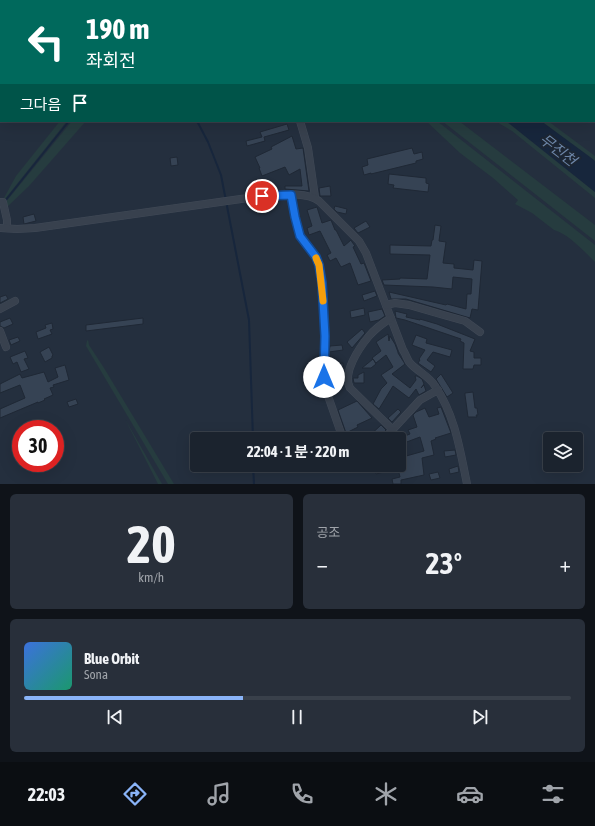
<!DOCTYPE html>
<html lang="ko">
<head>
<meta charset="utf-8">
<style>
  :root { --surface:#1b232e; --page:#282f3a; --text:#f1f3f6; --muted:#a0a4aa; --line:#39404a; --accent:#8ab4f8 }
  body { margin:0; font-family:"Asap Condensed","Noto Sans KR",sans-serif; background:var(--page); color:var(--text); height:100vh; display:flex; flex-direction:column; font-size:15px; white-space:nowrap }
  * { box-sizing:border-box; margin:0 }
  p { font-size:13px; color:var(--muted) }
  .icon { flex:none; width:22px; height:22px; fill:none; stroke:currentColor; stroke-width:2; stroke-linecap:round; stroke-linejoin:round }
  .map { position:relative; height:484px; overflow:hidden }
  .side { display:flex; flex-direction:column; gap:10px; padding:10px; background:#0f1319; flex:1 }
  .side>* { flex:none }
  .top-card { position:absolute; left:0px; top:0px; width:595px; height:122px; box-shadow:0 4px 16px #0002,0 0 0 1px var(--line); background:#00695c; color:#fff; overflow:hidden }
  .controls { position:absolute; left:543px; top:432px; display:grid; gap:8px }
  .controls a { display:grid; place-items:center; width:40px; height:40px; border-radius:4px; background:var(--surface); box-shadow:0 4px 16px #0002,0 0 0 1px var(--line); font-size:20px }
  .speed { position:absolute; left:12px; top:420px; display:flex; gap:8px; font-size:20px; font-weight:700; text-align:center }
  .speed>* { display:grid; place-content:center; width:52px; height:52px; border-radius:50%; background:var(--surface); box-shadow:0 4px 16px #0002,0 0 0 1px var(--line); line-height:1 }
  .speed .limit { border:6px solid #d22; background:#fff; color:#111 }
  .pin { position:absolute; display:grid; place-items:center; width:34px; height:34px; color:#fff; margin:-17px; border:2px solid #fff; border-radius:50%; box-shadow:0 1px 4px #0007 }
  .me { position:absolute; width:44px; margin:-22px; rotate:0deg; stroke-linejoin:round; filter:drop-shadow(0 0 3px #0008) }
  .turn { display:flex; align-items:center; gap:14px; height:84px; padding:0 20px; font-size:18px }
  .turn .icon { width:52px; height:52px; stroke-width:2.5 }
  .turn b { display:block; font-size:28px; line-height:34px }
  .then { display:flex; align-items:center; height:38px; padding:0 20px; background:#0003; gap:8px; font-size:15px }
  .big { font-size:30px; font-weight:700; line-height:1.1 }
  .side .card { flex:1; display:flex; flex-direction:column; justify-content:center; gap:6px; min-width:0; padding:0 14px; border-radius:6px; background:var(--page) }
  .side .dial { align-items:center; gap:0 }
  .dial b { font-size:52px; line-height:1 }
  .song { display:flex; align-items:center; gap:12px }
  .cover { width:48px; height:48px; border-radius:6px; background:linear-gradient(135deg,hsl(220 70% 55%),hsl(160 70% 35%)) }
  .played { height:4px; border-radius:2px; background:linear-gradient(90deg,var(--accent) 40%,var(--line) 40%) }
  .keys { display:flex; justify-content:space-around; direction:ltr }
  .heat { display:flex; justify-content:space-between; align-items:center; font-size:22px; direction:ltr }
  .side .tiles { flex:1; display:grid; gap:10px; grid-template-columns:1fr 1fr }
  .card:last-child { grid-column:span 2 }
  .trip { position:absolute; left:190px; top:432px; width:216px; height:40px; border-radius:4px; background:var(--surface); box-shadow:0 4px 16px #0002,0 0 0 1px var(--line); font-weight:700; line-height:40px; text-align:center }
  .tab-bar { display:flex; height:64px; justify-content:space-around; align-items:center; background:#0b0e12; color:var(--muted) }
  .tab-bar .icon { width:28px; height:28px }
  .tab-bar .active { color:var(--accent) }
  .tab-bar b { font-size:18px; color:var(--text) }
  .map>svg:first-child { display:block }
</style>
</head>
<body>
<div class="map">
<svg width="595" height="484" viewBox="0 0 595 484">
  <rect width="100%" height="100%" fill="#242f3e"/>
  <!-- green -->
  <g fill="#263c3f">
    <path d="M60 121H67L5 199 4 198 16 176Z"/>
    <path d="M72 121H86L29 186 7 207 5 203Z"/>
    <path d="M426 121H437L595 245V262C585 252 567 233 554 230L532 213 515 204 518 200 493 178 460 153Z"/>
    <path d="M442 121H459L595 225V241Z"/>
    <path d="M495 121H506L511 125 595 192V198L512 131Z"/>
    <path d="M541 121H548L595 156V161Z"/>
    <path d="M88 340 89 345 104 368 174 484H168L86 346 87 341Z"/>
    <path d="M125 419 162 484H158Z"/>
  </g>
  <!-- water -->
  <g fill="#17263c">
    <path d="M0 0H91L1 1V8Z"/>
    <path d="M506 121H541L590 157 595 161V192Z"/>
  </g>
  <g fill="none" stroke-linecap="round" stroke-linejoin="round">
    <!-- stream -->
    <g stroke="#17263c" stroke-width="2">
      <path d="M163 1 164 0"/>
      <path d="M248 1 249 0"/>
      <path d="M197 121 208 142 221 175 249 320 253 439"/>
      <path d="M5 201 69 121"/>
      <path d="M253 465 254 484"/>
    </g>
  </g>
  <!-- building -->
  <g fill="#364354" stroke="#1f2835">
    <path d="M287 124 289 130 264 137 265 141 247 146 246 141 262 137 260 132Z"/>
    <path d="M292 136 296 149 303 148 309 191 285 189V186H302L300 169 289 175 285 167 262 176 259 168H260L255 157 272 149 271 147Z"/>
    <path d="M412 148 414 154 422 152 423 159 416 161V163L371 174V173L364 175 362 167 368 165 367 159Z"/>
    <path d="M177 157 178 165 171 166 170 158Z"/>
    <path d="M389 174 426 178V183L429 184 428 192 393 188 394 185 388 184Z"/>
    <path d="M330 186 331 196H320L319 188Z"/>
    <path d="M335 206 347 209 346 214 337 212 334 209Z"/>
    <path d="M317 207 322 223 331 220 335 230H336L344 246 351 240 352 242 355 246 353 247 361 264 364 263 371 281 358 285 350 263 341 267 336 258 330 261 327 255 331 253 320 231 309 235 307 228 312 226 307 210Z"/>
    <path d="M34 214 36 221 24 224 23 217Z"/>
    <path d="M366 221 370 227 358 233 354 228Z"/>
    <path d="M435 225 441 226 439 241 446 242 443 263 454 264V268L473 270 474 260 482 261 478 310 472 309 470 318 406 299H391L389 292 446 305 447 304 466 309 467 294H471L472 279 453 277 452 289 433 287 384 285 382 280 400 279V278L427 279 430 255 390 254V245L431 246 432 240H433Z"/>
    <path d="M375 291 377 296 364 301 362 295Z"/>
    <path d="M6 295 8 299 0 303V297Z"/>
    <path d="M364 308 365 315 351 318 350 311Z"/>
    <path d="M382 309 385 316 379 320 370 322 368 312Z"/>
    <path d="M395 311 407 314 406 317 420 320V319L437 324 475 339 470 351 474 352V358H481V365H474L473 369H463L464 343 460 341 461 339 405 320 396 318Z"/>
    <path d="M10 318 13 324 4 328 0 326V322Z"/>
    <path d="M143 318V324L86 331V325Z"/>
    <path d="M52 323 53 329 50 330 52 334 38 339 36 332 46 328 45 325Z"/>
    <path d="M362 329 365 333 352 348 347 342Z"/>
    <path d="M388 334 389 341 390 336 395 344 398 352V353L405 364 392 374 410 388 416 380 415 376H417L422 379 424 384 421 388 424 385 426 391 419 395 416 389 409 398 393 386 379 409 373 404 381 389 387 383 381 375 393 367 386 355 376 363 372 358 381 351 376 342Z"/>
    <path d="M416 335 427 339 426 343 452 350 450 357 433 352 427 360 435 366 431 372 418 363 420 360 419 359 425 350 412 345Z"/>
    <path d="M18 337 20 341 11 345 9 340Z"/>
    <path d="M342 345 343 350 329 352 330 346Z"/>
    <path d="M49 347 53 355 52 356V358L45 362 40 352Z"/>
    <path d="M25 351 28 358 24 359 29 369 21 372 17 362 13 364 10 357Z"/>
    <path d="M373 359 376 364 371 368H362Z"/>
    <path d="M343 363V369H328L329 364Z"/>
    <path d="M65 365 69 380 53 385 54 387 50 388 53 395 44 399 45 400 38 403V402L0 418V409L25 398 20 385 0 393V384L20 374 22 378 44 372 48 382 58 377 55 368Z"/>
    <path d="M364 372V383H354L353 378H358V375Z"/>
    <path d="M441 374 453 393 447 397 436 379Z"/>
    <path d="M343 379 344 386 332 391 330 384Z"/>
    <path d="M473 392 475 408H477L478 415H476L477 417H468L465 395V393Z"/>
    <path d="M76 399 78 404 69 407 67 402Z"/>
    <path d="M357 401 372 418 357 425 358 427 346 433 338 410Z"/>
    <path d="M441 407 451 433 435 438 436 439 431 441 434 455 422 458 424 475 401 480V484H393L392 479 400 477 397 465H399V458L424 451 420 437 404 443 402 437 410 434 408 430 417 427 413 415 416 412 425 408 429 417 439 414 437 408Z"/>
    <path d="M398 409 401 412 392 422 388 418Z"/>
    <path d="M381 425 386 430 377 439H366Z"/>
    <path d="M455 450 456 455 445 457 444 451Z"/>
    <path d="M381 465H386L388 471 376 474 374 467Z"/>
    <path d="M458 466 459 472 450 474 449 469Z"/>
    <path d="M438 472 440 478 431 480 429 474Z"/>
  </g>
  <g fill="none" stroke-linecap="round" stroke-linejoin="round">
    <!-- street casing -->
    <g stroke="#414a57" stroke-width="8">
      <g id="street">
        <path d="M300 121 308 148 315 197"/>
        <path d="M291 195 295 217 300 236 316 257 319 265 322 283 325 336 323 377 327 393 343 439"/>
        <path d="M0 202H3L7 220V228"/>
        <path d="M0 228 17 229 35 228 262 196C278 195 306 191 319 201L359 241 366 253 403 350C406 354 407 360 410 363 418 372 429 376 435 386 455 415 460 450 467 484"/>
        <path d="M386 305 395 303 409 305 447 316 465 321 480 332"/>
        <path d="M0 309 15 301"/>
        <path d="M391 318C383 323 375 329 369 336 359 348 342 373 350 388L392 429"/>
        <path d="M0 331 6 347"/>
        <path d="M384 439 420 400 438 390"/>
      </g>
    </g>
    <!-- street -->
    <use href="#street" stroke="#38414e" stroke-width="7"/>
  </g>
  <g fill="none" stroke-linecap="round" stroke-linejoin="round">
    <!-- route casing -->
    <g stroke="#114b97" stroke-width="10">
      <path id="route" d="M262 196 291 195 295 217 300 236 316 257 319 265 322 283 325 336 324 377"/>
    </g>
    <!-- route -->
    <use href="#route" stroke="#1a73e8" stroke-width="7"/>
    <!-- slow -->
    <path stroke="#f59e0b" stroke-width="7" d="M316 258 319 265 323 301"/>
  </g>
  <g text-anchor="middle" stroke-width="4" stroke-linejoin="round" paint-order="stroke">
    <!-- water labels -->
    <g font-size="15" font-style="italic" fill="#6d86a8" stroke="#1d2633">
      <text transform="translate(558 150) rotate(38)" y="5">무진천</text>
    </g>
  </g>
</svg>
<div class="controls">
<a><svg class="icon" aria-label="layers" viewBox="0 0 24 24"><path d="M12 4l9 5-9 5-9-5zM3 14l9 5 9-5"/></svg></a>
</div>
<div class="speed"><div class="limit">30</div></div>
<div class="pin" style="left:262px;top:196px;background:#d93025"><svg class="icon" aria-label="arrive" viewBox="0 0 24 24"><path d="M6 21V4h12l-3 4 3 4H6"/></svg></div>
<svg class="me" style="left:324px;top:377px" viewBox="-20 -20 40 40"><circle r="19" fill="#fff"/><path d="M0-13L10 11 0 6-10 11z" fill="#1a73e8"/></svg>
<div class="trip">22:04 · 1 분 · 220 m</div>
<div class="top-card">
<div class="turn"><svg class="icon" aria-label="left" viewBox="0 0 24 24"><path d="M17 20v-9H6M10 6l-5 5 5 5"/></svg><div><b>190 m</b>좌회전</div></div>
<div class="then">그다음<svg class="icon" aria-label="arrive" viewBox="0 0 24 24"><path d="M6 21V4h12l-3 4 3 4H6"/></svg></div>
</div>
</div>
<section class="side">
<div class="tiles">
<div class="card dial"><b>20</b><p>km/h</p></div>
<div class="card"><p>공조</p>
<div class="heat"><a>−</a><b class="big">23°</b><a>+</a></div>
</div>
<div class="card">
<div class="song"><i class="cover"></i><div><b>Blue Orbit</b><p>Sona</p></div></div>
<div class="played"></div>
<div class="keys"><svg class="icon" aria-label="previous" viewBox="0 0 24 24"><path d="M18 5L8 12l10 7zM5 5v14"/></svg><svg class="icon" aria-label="pause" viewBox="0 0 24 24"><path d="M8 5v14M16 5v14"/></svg><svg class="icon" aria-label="next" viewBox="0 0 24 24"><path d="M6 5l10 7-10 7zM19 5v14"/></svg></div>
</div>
</div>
</section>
<nav class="tab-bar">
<b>22:03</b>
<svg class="icon active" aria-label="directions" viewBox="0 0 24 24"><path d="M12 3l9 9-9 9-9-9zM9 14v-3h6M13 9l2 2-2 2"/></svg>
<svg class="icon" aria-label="music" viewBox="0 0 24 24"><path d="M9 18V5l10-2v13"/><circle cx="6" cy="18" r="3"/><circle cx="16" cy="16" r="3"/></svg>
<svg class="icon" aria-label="phone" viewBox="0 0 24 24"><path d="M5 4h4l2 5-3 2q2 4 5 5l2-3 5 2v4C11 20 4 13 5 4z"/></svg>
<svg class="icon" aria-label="climate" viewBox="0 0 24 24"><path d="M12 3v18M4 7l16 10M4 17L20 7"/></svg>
<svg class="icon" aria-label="car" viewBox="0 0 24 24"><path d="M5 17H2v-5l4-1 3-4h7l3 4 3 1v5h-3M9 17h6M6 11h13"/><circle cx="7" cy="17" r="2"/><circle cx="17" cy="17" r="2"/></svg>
<svg class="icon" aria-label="filters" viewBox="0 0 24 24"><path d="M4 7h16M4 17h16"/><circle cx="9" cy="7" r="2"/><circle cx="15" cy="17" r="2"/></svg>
</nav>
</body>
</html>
